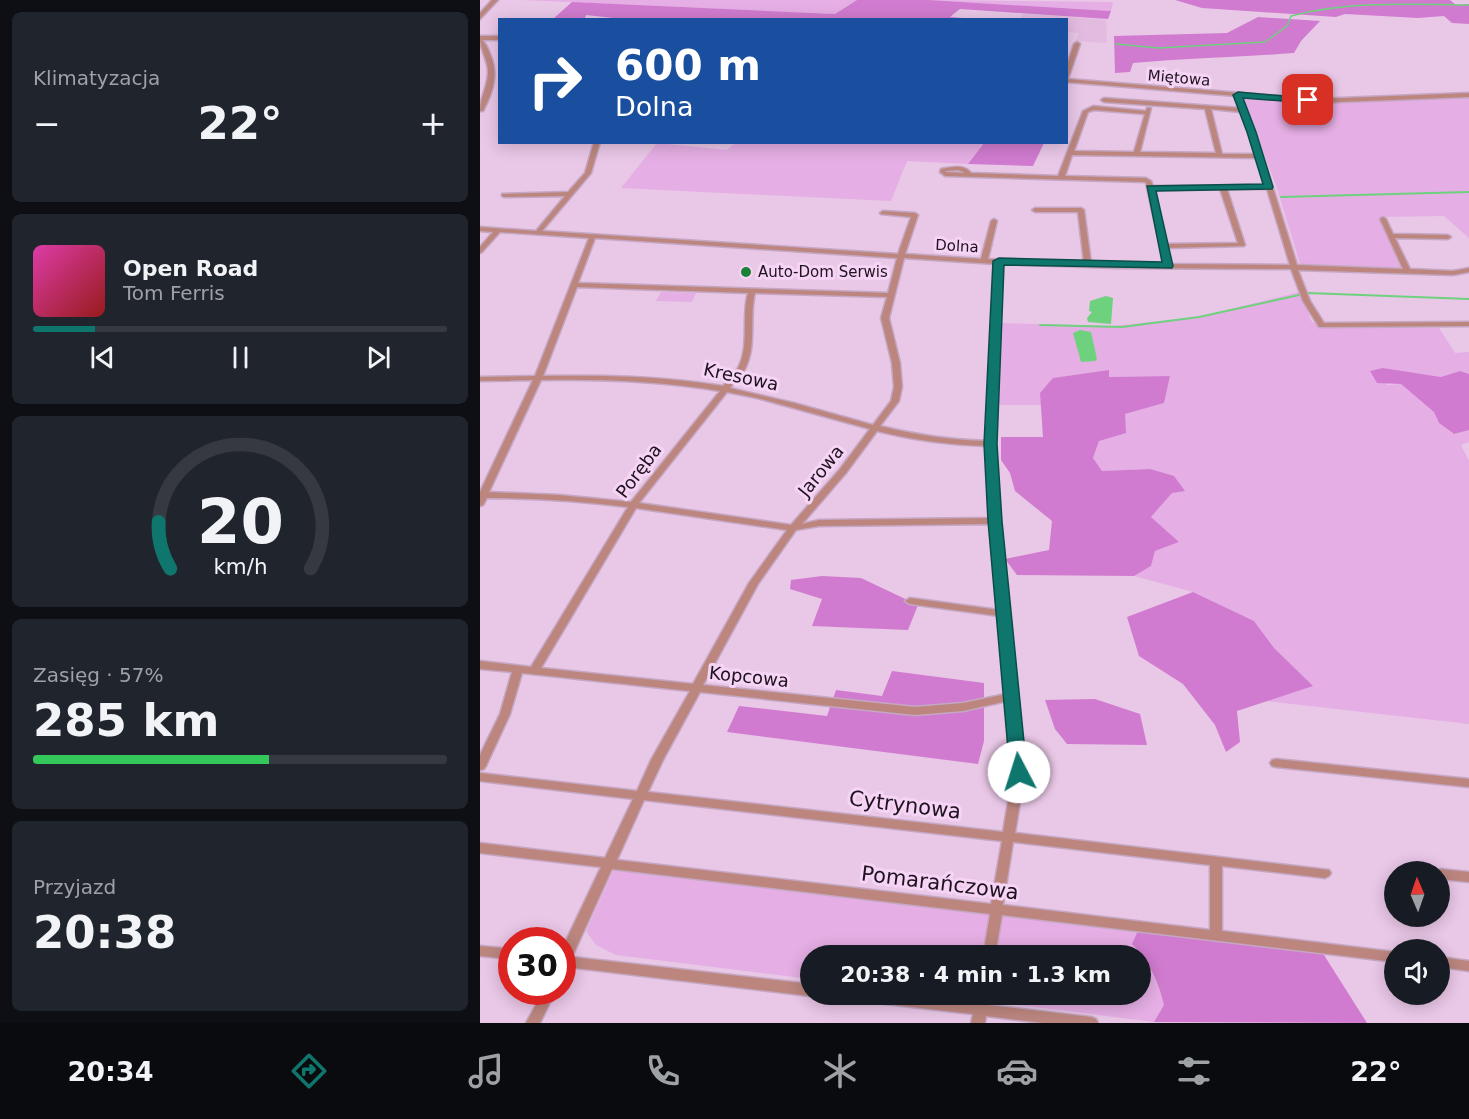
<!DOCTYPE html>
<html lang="pl">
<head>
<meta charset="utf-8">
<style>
  :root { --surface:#171b24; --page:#20242c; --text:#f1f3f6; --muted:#9ea1a6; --line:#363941; --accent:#0f766e }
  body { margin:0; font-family:"DejaVu Sans",sans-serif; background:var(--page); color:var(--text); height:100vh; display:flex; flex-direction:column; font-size:22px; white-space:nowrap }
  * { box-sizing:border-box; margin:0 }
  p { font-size:20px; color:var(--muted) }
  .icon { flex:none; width:33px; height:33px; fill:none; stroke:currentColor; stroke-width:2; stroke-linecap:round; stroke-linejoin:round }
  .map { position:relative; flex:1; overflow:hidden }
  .sheet { display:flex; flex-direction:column; gap:12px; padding:12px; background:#0d0f14; width:480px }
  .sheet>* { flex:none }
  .top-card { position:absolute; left:18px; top:18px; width:570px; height:126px; border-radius:0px; box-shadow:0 3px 15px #0003; background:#1a4fa0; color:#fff; overflow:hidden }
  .needle { width:39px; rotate:358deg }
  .buttons { position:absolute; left:904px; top:861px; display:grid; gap:12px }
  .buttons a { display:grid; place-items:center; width:66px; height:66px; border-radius:50%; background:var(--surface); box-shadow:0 3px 15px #0003; font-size:30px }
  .speed { position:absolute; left:18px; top:927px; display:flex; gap:12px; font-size:30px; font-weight:700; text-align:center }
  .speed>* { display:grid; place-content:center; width:78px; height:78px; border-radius:50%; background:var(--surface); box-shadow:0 3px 15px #0003; line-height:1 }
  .speed .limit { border:9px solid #d22; background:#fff; color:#111 }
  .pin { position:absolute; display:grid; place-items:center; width:51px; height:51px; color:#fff; margin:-26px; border-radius:12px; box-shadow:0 3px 9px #0006 }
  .me { position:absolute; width:66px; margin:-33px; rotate:355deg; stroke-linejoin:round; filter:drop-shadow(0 0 4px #0008) }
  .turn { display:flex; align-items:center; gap:21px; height:126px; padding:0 18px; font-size:27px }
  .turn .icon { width:78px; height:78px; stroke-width:2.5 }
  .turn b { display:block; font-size:42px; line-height:51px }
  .big { font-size:45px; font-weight:800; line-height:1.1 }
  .sheet .tile { flex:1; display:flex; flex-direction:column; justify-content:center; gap:9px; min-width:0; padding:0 21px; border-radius:9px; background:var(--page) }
  .sheet .dial { align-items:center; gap:0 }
  .dial svg { height:156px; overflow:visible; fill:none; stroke:var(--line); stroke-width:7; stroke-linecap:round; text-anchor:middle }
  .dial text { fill:var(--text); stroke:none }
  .song { display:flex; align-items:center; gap:18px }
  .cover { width:72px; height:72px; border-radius:9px; background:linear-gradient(135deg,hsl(320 70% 55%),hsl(0 70% 35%)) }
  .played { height:6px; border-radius:3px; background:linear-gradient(90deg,var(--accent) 15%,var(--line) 15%) }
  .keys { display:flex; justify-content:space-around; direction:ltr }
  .heat { display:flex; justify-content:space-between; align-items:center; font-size:33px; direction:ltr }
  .charge { height:9px; border-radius:4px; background:linear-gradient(90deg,#34c759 57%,var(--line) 0) }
  .trip { position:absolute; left:320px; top:945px; width:351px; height:60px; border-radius:30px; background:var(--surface); box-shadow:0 3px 15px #0003; font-weight:800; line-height:60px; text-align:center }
  .dock { display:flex; height:96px; justify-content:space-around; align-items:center; background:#090b0e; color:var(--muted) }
  .dock .icon { width:42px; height:42px }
  .dock .current { color:var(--accent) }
  .dock b { font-size:27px; color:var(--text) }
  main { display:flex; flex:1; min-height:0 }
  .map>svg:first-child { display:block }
</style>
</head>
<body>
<main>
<section class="sheet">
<div class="tile"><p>Klimatyzacja</p>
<div class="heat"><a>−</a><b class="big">22°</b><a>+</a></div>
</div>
<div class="tile">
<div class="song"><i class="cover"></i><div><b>Open Road</b><p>Tom Ferris</p></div></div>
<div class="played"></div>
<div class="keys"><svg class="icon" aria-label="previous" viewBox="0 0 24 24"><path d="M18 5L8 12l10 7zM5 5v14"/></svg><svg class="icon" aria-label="pause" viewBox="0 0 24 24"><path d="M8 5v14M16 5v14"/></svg><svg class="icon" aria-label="next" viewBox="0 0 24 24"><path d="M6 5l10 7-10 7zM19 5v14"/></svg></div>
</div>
<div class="tile dial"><svg viewBox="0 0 100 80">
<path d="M14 69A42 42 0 1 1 86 69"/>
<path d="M14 69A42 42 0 0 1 8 45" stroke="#0f766e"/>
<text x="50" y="56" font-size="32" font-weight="700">20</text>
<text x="50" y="72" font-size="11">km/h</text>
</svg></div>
<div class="tile"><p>Zasięg · 57%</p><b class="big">285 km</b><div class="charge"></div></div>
<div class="tile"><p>Przyjazd</p><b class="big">20:38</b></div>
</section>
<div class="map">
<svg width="989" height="1023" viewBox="0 0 989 1023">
  <rect width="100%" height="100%" fill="#e9c7e7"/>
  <!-- built -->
  <path fill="#e3bbe1" d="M543 13 626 20 627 43 596 41 599 33 587 32 586 20 540 19Z"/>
  <!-- green -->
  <g fill="#e5aee4">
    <path d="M44 0H377L355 14Z"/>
    <path d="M449 0 633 2 631 11Z"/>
    <path d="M763 98 829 103 989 98V238L964 216 900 217 922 269 820 264 797 188Z"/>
    <path d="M255 143V142L504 143 488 164 427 161 411 201 141 188 177 143 247 150Z"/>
    <path d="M181 292 216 293 212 302 176 301Z"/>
    <path d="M819 292 832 322 850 328H959L975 353 989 352V374L980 371 961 377 903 368 907 385 921 384 954 412 959 423 973 434 989 430V442L981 445 989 461V724L786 701 832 686 794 648 774 621 713 592 654 576 671 566 675 551 699 542 671 517 692 493 705 490 670 469 622 471 613 458 619 441 645 414 684 403 690 376 628 377 629 370 574 378 560 393 561 405H518L521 323 632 326 719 317Z"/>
    <path d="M134 869 671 931 652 944C670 963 678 980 684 1005L674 1022 457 995 660 994V956H330V979L136 955 116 945 106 931Z"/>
  </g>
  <!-- forest -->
  <g fill="#d07bcf">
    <path d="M377 0H449L631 11 628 19 480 9 470 17 496 19 151 20 106 15 105 19H73L92 2 355 14Z"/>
    <path d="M695 0H970L976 5 989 4V24L972 23 964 16 938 18 865 14 856 17 722 8Z"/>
    <path d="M778 17 840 21 821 41 814 53C761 57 707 58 653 63L650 72 635 73 634 36 747 33Z"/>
    <path d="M504 143V142L564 143 553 166 488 164Z"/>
    <path d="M903 368 961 377 980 371 989 374V430L974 434 959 423 954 412 921 384 897 383 890 371Z"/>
    <path d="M629 370V377L690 376 684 403 645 414 646 433 619 441 613 458 622 471 670 469 694 476 705 491 692 493 671 517 699 542 675 551 671 566 654 576 537 575 525 559 569 550 572 521 535 491 530 473 521 460V437H563L560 393 573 378Z"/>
    <path d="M342 576 381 578 438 605 428 630 332 626 342 599 310 589 311 580Z"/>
    <path d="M713 592 774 621 794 648 833 686 757 711 760 742 746 752 735 725 703 684 659 656 647 617Z"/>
    <path d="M412 671 504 683V741L498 764 247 732 259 706 347 716 356 690 402 696Z"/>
    <path d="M615 699 660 714 667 745 587 744 575 729 565 700Z"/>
    <path d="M679 930 823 946 844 955 887 1023 674 1022 684 1005C678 980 670 963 652 944L657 933Z"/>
  </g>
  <!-- water -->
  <g fill="#6ed17e">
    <path d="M626 296 633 298 631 324 608 322 607 318 612 312 609 311 610 301Z"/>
    <path d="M600 330 611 332 617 359 615 361 601 362 593 333Z"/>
  </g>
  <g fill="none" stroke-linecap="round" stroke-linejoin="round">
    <!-- stream-far1 -->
    <path stroke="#6ed17e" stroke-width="1.5" d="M636 44 678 48 785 42 807 26 811 16C869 1 929 4 989 5"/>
    <!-- stream -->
    <g stroke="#6ed17e" stroke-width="2">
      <path d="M801 197 989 192"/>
      <path d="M560 325 642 327 719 317 828 293 989 299"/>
    </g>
    <!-- minor casing -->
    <g stroke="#c5a7c3" stroke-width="3">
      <g id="minor">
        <rect x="0" y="36" width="20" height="4"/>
        <path d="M597 42 600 44 588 79 836 99 989 93V97L836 103 761 96 783 156 817 265 923 269 900 219 903 217 906 219 913 234 968 235 971 237 968 239 915 238 930 269 973 271 989 268V272L973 275 818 270 830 301 844 323 989 322V326L839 327 823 301 811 269 637 268 522 264 515 444 520 521 537 693 538 696 537 698 545 772 535 833 849 870 851 873 849 876 845 878 742 866V931L915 952V962L522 915 515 956H503L510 914 132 869 92 957 330 984V994H333L330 996 87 967 82 969V949L121 867 0 853V843L125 858 153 799 0 781V773L157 791 171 760 210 691 42 673 30 714 6 766 4 769 0 770V755L20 714 32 672 0 669V661L51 667 148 507C101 501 54 498 7 498L3 505 0 506V492L53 380 0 381V377L55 376 109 238 20 232 2 252 0 253V247L13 232 0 231V227L56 231 85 196 24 197 22 196V194L88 192 105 173 114 142H120L111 173 62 231 418 254 431 217 401 214 400 213 403 211 435 213 438 215 425 254 501 259 511 221 514 219 517 221 508 259 604 263 598 212H555L552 210 555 208H601L604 210 611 263 684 264 666 183 665 182 465 176 460 172 461 169C472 167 484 164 491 173L578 176 603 111 613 106 666 111 667 108H671L660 152 736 153 725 109 624 102 621 100 624 98 760 108 756 96 586 82V68L594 44ZM731 109 761 112 776 154H742ZM614 110 665 114 654 152 594 151 608 112ZM592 155 777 158 786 185 673 186 671 181 666 178 585 176ZM478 170 485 173 466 172V171ZM740 189 758 243 686 244 674 190ZM747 189H787L810 265 691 264 687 248 764 246 765 245ZM115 238 417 258 408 293 98 283ZM424 258 515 264 507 441C471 440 436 435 400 426L419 401 422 387 420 363 409 318ZM97 287 268 293C261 317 270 345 258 368 254 374 248 380 243 386 183 376 124 375 63 376ZM275 293 407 297 401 318 412 363 414 387 411 401 393 425 314 403 250 388C255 382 261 375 265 369 277 346 269 317 275 293ZM61 380C121 379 180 381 240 391L151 502 79 495 9 492ZM247 392 277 398 390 429 360 469 311 525 159 503ZM397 431C433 440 470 445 507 446L510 518 339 520 322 524 366 473ZM156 508 307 530 269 583 213 684 61 668ZM511 524 519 610 430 598 425 601 430 604 519 616 526 694 483 703 435 707 223 685 278 584 316 530 339 526ZM220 692 435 715 483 711 527 701 533 772 523 832 168 792 183 760ZM164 800 522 841 511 904 137 860ZM533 842 730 865V930L523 905Z"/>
        <path d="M796 759 989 779V787L796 767 792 766 790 763 792 760Z"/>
        <path d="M960 869 989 872V882L960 879V872H955Z"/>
        <path d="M0 946 32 949V959L0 956Z"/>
        <path d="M960 957 989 961V971L960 967Z"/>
        <path d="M63 992H75L60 1023H46Z"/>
        <path d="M365 994H422L495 1003 496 994H509L508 1005 611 1017 616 1019 618 1023H563L506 1016 505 1023H491L493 1014 371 1000 366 998Z"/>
      </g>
    </g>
    <!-- tertiary casing -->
    <g stroke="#c5a7c3" stroke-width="3">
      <g id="tertiary">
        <path d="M12 0H18L0 19V13Z"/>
        <path d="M0 38C5 42 8 48 10 54 19 74 13 92 3 111H0C0 97 8 86 8 72 8 60 0 50 0 38Z"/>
      </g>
    </g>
    <!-- minor -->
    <use href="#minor" fill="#bc867f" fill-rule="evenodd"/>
    <!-- tertiary -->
    <use href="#tertiary" fill="#bc867f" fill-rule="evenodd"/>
  </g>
  <!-- route -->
  <path fill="#0f766e" stroke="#0a4d48" stroke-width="1.5" d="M758 92 828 98 832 100 828 103 763 98 776 132 793 187 792 189 676 191 693 266 692 268 524 265 517 444 522 521 547 772 545 776 539 778 533 776 530 772 508 521 504 444 513 261 519 258 682 262 667 186 783 184 767 132 753 95Z"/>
  <!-- markers -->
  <circle fill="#1a8136" stroke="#f6d4f5" stroke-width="2" cx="266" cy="272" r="6"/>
  <g text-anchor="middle" stroke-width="6" stroke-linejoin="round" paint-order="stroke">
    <!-- far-street labels -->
    <g font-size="15" fill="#1f131f" stroke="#f6d4f5">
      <text transform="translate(699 78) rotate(5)" y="5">Miętowa</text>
      <text transform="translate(477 246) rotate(3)" y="5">Dolna</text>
    </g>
    <!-- far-poi labels -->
    <g font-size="15" fill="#1f131f" stroke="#f6d4f5" text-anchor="start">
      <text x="278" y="277">Auto-Dom Serwis</text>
    </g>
    <!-- street labels -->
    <g font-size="18" fill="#1f131f" stroke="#f6d4f5">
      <text transform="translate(261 377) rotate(12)" y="6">Kresowa</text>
      <text transform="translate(159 471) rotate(-53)" y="6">Poręba</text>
      <text transform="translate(341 471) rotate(-51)" y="6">Jarowa</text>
      <text transform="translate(269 677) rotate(6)" y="6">Kopcowa</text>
    </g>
    <!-- near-street labels -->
    <g font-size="21" fill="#1f131f" stroke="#f6d4f5">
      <text transform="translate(425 805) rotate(7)" y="7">Cytrynowa</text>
      <text transform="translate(460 883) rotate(7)" y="7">Pomarańczowa</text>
    </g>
  </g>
</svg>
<div class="buttons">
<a><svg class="needle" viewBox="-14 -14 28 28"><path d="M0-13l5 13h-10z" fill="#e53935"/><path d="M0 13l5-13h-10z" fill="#9ea1a6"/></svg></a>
<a><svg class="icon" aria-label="sound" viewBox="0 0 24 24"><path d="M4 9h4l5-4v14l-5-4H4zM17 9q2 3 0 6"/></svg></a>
</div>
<div class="speed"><div class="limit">30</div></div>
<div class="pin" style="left:828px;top:100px;background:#d93025"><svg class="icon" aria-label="arrive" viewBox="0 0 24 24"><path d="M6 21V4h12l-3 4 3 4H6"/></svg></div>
<svg class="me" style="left:539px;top:772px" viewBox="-20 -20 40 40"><circle r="19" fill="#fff"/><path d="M0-13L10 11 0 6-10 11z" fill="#0f766e"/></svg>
<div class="trip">20:38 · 4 min · 1.3 km</div>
<div class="top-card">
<div class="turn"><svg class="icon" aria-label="right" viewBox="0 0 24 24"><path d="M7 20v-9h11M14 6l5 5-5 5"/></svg><div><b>600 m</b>Dolna</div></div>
</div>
</div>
</main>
<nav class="dock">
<b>20:34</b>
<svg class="icon current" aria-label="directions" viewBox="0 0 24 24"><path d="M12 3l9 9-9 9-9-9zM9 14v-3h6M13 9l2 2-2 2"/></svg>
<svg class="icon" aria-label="music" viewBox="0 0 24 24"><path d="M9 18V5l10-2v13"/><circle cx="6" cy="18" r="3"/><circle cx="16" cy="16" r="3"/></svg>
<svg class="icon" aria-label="phone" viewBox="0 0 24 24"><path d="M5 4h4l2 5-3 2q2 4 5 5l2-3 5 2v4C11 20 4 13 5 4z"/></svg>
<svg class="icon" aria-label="climate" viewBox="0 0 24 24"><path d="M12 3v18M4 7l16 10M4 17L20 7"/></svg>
<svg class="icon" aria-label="car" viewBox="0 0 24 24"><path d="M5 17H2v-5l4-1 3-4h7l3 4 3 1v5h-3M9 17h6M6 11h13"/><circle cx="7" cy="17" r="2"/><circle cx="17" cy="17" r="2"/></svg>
<svg class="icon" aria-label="filters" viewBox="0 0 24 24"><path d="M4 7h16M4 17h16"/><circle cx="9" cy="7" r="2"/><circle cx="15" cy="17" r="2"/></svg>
<b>22°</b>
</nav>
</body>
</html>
